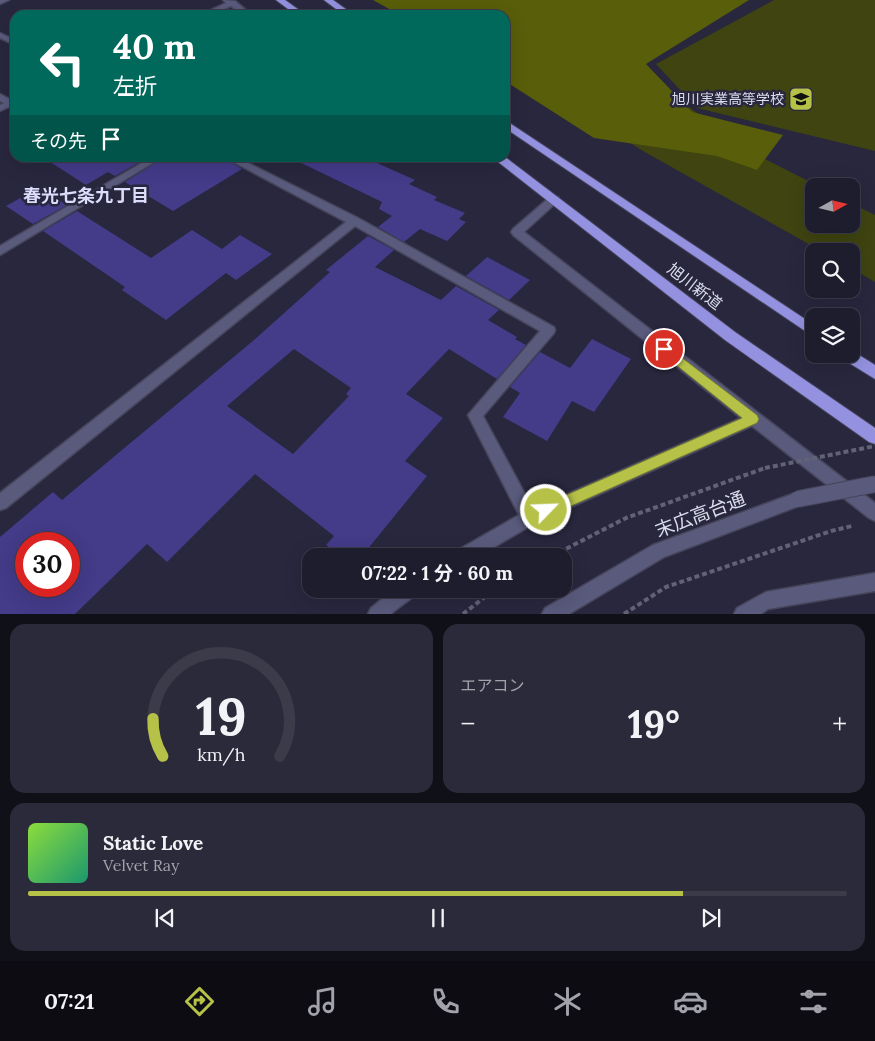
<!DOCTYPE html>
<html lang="ja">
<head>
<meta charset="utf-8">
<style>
  :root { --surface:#1e1d2e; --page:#2b2a3a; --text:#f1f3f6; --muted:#a1a2aa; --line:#3c3b4a; --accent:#b6c148 }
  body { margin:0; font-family:Lora,"Noto Sans JP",serif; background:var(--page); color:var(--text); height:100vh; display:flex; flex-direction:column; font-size:19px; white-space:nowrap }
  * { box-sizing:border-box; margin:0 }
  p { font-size:16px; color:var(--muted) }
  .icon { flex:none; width:28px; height:28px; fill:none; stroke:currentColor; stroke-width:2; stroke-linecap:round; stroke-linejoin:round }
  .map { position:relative; height:614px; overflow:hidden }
  .drawer { display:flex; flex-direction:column; gap:10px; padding:10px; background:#101019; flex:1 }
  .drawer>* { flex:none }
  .top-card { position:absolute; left:10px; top:10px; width:500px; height:152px; border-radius:15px; box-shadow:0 5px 20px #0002,0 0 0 1px var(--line); background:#00695c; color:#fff; overflow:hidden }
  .needle { width:32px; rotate:82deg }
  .controls { position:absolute; left:805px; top:178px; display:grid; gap:10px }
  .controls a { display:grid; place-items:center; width:55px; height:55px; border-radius:10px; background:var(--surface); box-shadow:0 5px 20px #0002,0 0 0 1px var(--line); font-size:25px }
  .speed { position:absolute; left:15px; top:532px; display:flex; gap:10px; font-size:25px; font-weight:700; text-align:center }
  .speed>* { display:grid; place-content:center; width:65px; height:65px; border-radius:50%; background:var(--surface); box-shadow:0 5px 20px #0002,0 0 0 1px var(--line); line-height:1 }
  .speed .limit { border:8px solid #d22; background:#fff; color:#111 }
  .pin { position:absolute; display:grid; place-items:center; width:42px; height:42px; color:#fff; margin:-21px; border:2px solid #fff; border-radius:50%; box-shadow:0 1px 5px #0007 }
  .me { position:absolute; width:55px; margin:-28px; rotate:66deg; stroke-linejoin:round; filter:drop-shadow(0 0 4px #0008) }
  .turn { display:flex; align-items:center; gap:18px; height:105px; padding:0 20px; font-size:22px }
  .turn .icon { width:65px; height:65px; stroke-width:2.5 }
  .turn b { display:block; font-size:35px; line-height:42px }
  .then { display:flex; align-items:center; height:48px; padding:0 20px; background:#0003; gap:10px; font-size:19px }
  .big { font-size:38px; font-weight:700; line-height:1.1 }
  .drawer .tile { flex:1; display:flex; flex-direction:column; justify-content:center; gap:8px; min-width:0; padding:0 18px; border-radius:15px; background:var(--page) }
  .drawer .dial { align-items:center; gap:0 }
  .dial svg { height:130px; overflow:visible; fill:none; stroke:var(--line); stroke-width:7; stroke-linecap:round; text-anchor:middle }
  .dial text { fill:var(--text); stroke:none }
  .song { display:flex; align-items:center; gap:15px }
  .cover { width:60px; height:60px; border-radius:8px; background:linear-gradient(135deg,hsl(90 70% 55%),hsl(160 70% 35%)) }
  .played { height:5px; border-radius:2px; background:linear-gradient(90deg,var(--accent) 80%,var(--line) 80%) }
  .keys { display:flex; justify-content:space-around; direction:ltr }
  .heat { display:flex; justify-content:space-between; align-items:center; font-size:28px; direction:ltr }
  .drawer .tiles { flex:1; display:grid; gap:10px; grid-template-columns:1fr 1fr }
  .tile:last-child { grid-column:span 2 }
  .trip { position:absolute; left:302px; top:548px; width:270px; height:50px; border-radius:15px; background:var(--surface); box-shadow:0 5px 20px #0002,0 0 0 1px var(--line); font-weight:700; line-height:50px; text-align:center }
  .dock { display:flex; height:80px; justify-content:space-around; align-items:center; background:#0c0c12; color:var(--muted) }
  .dock .icon { width:35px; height:35px }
  .dock .current { color:var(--accent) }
  .dock b { font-size:22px; color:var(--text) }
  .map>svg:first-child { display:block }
</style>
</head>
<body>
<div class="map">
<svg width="875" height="614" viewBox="0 0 875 614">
  <rect width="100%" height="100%" fill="#28273e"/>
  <!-- green -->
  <g fill="#3f4411">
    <path d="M774 0H875V151L697 108 656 64Z"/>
    <path d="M505 15 633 67 753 153 818 186H814V224H851V203L875 215V282L851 268V251H821L643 151 505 64Z"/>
  </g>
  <!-- forest -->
  <path fill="#585e09" d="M373 0H749L646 64 692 112 783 135 757 170 717 156 594 138 505 81V15H400Z"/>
  <!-- building -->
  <g fill="#443b89" fill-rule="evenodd">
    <path d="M44 158H147L115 176 108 172 86 185Z"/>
    <path d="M163 158H224L242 169 173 211 125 182Z"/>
    <path d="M291 158H366L415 180 409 184 437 197 434 200 465 213 459 219 466 222 447 241 420 229 404 242 378 227 392 216 379 209 382 202Z"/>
    <path d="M40 187 67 205 33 224 6 206Z"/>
    <path d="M77 211 151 258 192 230 222 249 240 235 272 254 236 280 226 273 166 320 122 290 125 287 43 231Z"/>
    <path d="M368 236 394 250 375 267 441 300 456 286 499 310 488 320 517 337 515 339 526 345 497 379 449 349 406 394 443 418 405 461 427 476 362 556H341L326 545 334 536 255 474 167 562 147 544 75 614H0V537L53 492 62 500 254 340 330 272 326 270ZM294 349 351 388 346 394 349 396 293 454 227 406ZM26 544H69V586H26Z"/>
    <path d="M487 257 530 280 509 300 466 276Z"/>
    <path d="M592 339 631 359 594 412 572 401 547 441 503 417 520 393 510 387 540 352 570 368Z"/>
  </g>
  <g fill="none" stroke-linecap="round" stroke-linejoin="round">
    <!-- service casing -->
    <g stroke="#45445a" stroke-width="3">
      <path id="service" d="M0 94 13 101V105H7L0 101Z"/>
    </g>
    <!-- minor casing -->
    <g stroke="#45445a" stroke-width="3">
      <g id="minor">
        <path d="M0 0H9L0 4Z"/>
        <path d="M223 0 235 1 252 15H243L231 6 210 15H200L226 3Z"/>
        <path d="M0 33 15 40V45L0 38Z"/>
        <path d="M15 98V104L0 111V105Z"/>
        <path d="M150 158H161L0 255V246Z"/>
        <path d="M226 158H238L358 218 554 327 555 330 554 333 483 416 533 509 741 418 513 235 511 232 513 229 550 197H558L559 199 558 201 524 232 875 503V521L869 518 752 426 535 523 479 556H456L458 550 519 515 468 415 540 331 355 226 6 508 0 510V493L346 222Z"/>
        <path d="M875 573V591L768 609 761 614H734L737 608 766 592Z"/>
        <path d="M394 589H419C414 599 399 606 391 614H368L371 608Z"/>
      </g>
    </g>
    <!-- tertiary casing -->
    <g stroke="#45445a" stroke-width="3">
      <path id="tertiary" d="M798 492 804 494 806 499 804 504 664 557 569 614H542L545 608 653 545Z"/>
    </g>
    <!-- trunk casing -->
    <g stroke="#45445a" stroke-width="2">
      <g id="trunk">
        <path d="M276 0H285L306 15H296Z"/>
        <path d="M324 0H333L354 15H344Z"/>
        <path d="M505 120 814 325V337L505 128Z"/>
        <path d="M505 157 735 332 875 428V444L869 442 725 340 493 158Z"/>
        <path d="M851 350 875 365V379L841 358 839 354H851Z"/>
      </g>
    </g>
    <!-- path -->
    <g stroke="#626176" stroke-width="4" stroke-dasharray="5 3" stroke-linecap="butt">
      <path d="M552 556 626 518 765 468"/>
      <path d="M463 614 495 589"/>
      <path d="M624 614 666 587 831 531 852 526"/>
    </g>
    <!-- service -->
    <use href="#service" fill="#5a5a7d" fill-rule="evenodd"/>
    <!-- minor -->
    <use href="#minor" fill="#5a5a7d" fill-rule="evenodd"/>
    <!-- tertiary -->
    <use href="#tertiary" fill="#5a5a7d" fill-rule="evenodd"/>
    <!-- trunk -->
    <use href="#trunk" fill="#9491e0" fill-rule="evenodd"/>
    <!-- tertiary-bridge casing -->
    <g stroke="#45445a" stroke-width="18" stroke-linecap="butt">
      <path id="tertiary-bridge" d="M798 499 875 484"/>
    </g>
    <!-- path-bridge -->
    <path stroke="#626176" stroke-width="4" stroke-dasharray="5 3" stroke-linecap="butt" d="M765 468 875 446"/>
    <!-- tertiary-bridge -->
    <use href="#tertiary-bridge" stroke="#5a5a7d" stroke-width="16"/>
  </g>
  <!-- route -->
  <path fill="#b6c148" stroke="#767d2f" d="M664 344 757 415 759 419 757 423 551 515 546 517 541 515 539 510 541 506 742 418 660 352 658 349 660 346Z"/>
  <!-- icons -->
  <defs>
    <g id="school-square" transform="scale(1.25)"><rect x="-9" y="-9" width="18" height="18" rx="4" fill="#b6c148" stroke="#28273e"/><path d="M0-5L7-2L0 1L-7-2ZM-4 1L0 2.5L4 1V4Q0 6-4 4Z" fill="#111"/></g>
  </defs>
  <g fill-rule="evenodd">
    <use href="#school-square" x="801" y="99"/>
  </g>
  <g text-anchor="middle" stroke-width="5" stroke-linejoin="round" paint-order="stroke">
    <!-- far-poi labels -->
    <g font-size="14" fill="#dcddec" stroke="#28273e" text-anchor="end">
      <text x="784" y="104">旭川実業高等学校</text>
    </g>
    <!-- street labels -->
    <g font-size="16" fill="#dcddec" stroke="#28273e">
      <text transform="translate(695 286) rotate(38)" y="6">旭川新道</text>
    </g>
    <!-- neighbourhood labels -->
    <g font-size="18" font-weight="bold" fill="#dcdcfb" stroke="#28273e">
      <text x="86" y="202">春光七条九丁目</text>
    </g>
    <!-- near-street labels -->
    <g font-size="19" fill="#dcddec" stroke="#28273e">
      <text transform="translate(700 514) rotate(-21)" y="7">末広高台通</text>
    </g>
  </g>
</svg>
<div class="controls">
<a><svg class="needle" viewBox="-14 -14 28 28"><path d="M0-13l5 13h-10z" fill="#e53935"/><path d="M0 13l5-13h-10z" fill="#a1a2aa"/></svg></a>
<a><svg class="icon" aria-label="search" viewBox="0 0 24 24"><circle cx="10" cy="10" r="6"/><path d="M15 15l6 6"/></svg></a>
<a><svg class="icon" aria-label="layers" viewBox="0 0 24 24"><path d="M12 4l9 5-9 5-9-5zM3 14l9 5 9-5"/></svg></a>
</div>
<div class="speed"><div class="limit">30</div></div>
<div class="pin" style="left:664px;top:349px;background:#d93025"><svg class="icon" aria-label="arrive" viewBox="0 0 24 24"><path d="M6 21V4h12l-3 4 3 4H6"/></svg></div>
<svg class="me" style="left:546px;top:510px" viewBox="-20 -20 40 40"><circle r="17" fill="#b6c148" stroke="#fff" stroke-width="3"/><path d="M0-11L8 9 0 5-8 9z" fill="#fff"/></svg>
<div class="trip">07:22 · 1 分 · 60 m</div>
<div class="top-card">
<div class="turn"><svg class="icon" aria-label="left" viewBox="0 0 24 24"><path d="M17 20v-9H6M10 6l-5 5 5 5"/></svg><div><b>40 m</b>左折</div></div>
<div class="then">その先<svg class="icon" aria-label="arrive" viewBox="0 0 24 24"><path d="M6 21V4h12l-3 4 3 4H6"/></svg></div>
</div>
</div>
<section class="drawer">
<div class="tiles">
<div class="tile dial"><svg viewBox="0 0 100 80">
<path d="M14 69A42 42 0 1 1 86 69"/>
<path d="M14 69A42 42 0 0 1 8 46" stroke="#b6c148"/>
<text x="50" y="56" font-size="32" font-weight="700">19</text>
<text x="50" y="72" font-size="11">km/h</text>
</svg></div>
<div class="tile"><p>エアコン</p>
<div class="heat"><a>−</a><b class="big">19°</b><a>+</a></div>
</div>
<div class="tile">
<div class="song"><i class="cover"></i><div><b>Static Love</b><p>Velvet Ray</p></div></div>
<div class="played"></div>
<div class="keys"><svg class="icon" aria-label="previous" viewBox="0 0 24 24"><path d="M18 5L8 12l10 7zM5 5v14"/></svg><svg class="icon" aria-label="pause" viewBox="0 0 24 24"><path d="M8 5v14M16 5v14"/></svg><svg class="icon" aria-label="next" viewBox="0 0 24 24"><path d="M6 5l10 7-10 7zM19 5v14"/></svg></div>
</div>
</div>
</section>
<nav class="dock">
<b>07:21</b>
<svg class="icon current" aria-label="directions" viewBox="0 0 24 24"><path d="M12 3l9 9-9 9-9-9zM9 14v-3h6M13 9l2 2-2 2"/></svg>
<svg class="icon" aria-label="music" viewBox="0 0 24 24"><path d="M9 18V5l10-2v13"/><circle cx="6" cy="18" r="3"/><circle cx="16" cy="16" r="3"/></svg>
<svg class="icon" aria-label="phone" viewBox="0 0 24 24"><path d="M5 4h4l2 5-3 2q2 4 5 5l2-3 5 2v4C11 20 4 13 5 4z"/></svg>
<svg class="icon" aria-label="climate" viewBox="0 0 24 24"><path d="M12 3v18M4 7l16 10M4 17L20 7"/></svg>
<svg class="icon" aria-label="car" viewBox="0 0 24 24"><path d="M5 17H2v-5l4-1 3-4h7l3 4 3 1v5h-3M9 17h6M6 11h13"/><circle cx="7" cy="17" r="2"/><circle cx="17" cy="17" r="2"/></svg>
<svg class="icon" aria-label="filters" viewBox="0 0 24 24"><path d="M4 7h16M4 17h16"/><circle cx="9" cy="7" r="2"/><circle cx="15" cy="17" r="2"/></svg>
</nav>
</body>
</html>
